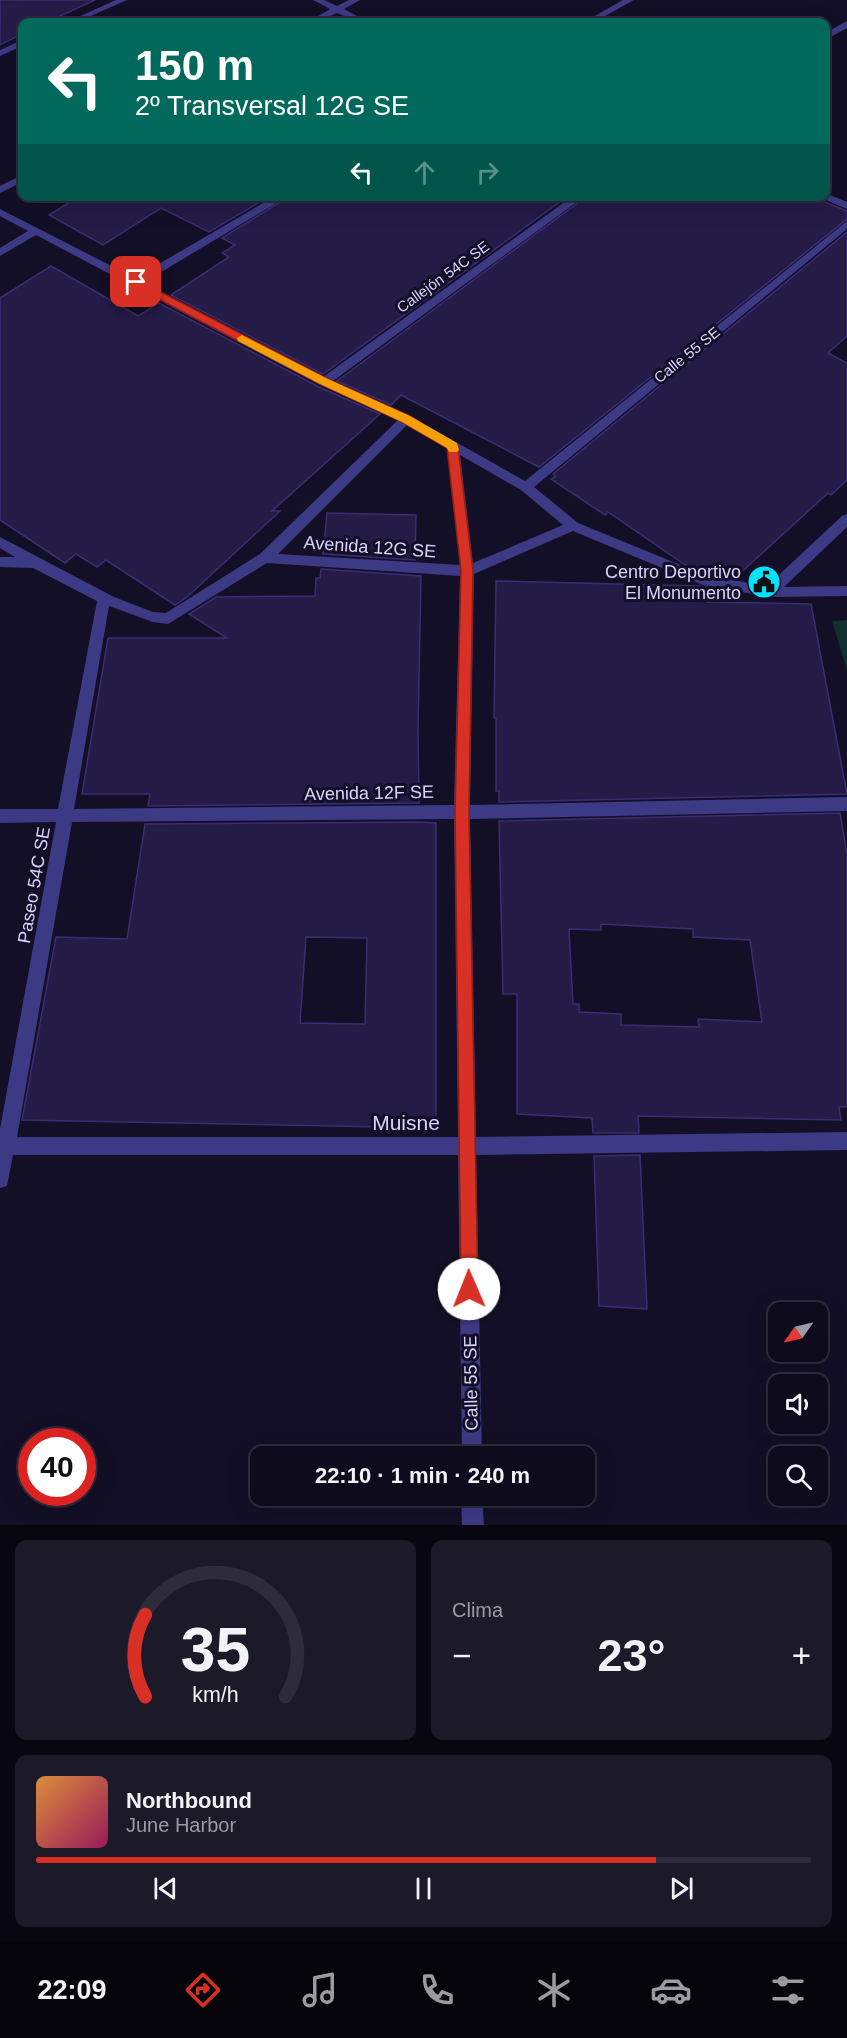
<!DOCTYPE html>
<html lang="es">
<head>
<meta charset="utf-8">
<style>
  :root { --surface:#0e0b1c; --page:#1c1929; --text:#f1f3f6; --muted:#9b9ba3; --line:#2e2b3b; --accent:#d93025 }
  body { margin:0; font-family:Helvetica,sans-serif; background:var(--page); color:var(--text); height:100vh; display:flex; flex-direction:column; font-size:22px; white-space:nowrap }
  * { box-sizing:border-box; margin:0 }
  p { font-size:20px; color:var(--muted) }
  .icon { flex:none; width:33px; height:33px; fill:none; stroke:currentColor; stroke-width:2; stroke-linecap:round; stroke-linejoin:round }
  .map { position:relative; height:1525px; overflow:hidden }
  .side { display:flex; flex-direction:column; gap:15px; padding:15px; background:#08060f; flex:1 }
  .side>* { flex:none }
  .guide { position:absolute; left:18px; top:18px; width:812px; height:183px; border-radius:12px; box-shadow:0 6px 24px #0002,0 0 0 2px var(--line); background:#00695c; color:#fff; overflow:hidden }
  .needle { width:39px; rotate:236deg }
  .tools { position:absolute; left:768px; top:1302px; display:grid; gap:12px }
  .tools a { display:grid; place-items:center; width:60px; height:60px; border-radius:12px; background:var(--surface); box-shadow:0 6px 24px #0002,0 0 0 2px var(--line); font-size:30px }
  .speed { position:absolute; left:18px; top:1428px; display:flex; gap:12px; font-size:30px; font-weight:700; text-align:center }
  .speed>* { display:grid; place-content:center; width:78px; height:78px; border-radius:50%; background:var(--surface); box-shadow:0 6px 24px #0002,0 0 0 2px var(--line); line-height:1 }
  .speed .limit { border:9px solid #d22; background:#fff; color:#111 }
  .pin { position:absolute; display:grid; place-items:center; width:51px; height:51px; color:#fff; margin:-26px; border-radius:12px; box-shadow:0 3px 9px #0006 }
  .me { position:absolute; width:66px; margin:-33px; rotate:359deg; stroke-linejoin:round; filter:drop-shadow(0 0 4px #0008) }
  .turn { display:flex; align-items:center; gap:21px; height:126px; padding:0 18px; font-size:27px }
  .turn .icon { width:78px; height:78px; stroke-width:2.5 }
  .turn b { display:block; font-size:42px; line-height:51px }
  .lanes { display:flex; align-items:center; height:57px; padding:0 18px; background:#0003; justify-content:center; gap:30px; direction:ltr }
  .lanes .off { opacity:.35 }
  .big { font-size:45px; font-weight:700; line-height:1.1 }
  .side .card { flex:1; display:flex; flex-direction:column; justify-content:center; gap:9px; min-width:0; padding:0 21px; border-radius:12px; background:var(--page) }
  .side .dial { align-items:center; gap:0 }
  .dial svg { height:156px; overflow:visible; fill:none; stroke:var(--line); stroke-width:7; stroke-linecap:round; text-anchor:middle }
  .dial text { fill:var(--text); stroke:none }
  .song { display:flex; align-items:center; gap:18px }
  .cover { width:72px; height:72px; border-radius:9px; background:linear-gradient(135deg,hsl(30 70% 55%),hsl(330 70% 35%)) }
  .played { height:6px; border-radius:3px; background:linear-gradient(90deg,var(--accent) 80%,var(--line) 80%) }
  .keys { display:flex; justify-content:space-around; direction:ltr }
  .heat { display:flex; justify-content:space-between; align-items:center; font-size:33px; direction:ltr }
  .side .tiles { flex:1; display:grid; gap:15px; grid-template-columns:1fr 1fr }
  .card:last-child { grid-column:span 2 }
  .trip { position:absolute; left:250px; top:1446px; width:345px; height:60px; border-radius:12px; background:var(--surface); box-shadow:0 6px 24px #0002,0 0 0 2px var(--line); font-weight:700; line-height:60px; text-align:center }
  .tabs { display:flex; height:96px; justify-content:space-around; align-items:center; background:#06040b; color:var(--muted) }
  .tabs .icon { width:42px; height:42px }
  .tabs .active { color:var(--accent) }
  .tabs b { font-size:27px; color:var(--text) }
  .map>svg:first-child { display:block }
</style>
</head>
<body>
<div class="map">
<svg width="847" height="1525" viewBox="0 0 847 1525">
  <rect width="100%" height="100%" fill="#130f26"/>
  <!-- green -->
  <path fill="#12302f" d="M847 620V670L832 621Z"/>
  <!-- building -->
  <g fill="#241b47" stroke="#3b2d73" stroke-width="1.5" fill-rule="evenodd">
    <path d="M0 0H95L47 22H22V34L0 45Z"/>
    <path d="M80 196H270L209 232 161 208 103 245 49 215Z"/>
    <path d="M290 196H568L323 374 171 295 229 257 222 253 235 245 222 238Z"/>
    <path d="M587 196H818L820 200 847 211V219L539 467 401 395 391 405 337 381Z"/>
    <path d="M847 232V336L828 353 847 363V480L831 495 828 493 735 578 706 573 684 564 608 512 605 515 551 479 556 476 553 474Z"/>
    <path d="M51 266 138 316 159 303 319 387 380 414 272 511H280L187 597 175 605 106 560 97 567 76 554 65 563 0 520V298Z"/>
    <path d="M327 513 416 515 415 560 323 554Z"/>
    <path d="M321 569 421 576 418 730 419 803 148 806 150 794H82L108 638H227L189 614 216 597 315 596 316 578H320Z"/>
    <path d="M496 581 699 586 721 590 708 602 811 604 847 794 499 802V791H496V718H494Z"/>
    <path d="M840 813 847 854V1107H839L841 1120 638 1116 639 1133H593L592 1118 517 1114V994H503L499 821ZM601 924 693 929V937L750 940 762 1022 698 1019 699 1027 621 1025V1014L579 1012V1004H573L569 929 601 930Z"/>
    <path d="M419 822 436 823V1128L22 1120 56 937 127 939 145 824ZM306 937 367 938 365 1024 300 1023Z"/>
    <path d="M640 1155 647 1309 599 1306 594 1156Z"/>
  </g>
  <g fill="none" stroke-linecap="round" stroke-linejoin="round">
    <!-- minor -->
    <g fill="#3d3a85" fill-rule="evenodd">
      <path d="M116 0H127L77 22H67Z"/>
      <path d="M313 0H324L337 6 349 0H360L344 9 368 22H358L337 13 318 22H308L330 9Z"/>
      <path d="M623 0H634L594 22H584Z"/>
      <path d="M847 21V28L825 40V33Z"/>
      <path d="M22 40V46L0 56V50Z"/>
      <path d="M22 175V182L0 193V186Z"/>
      <path d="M825 193 847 202V209L821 198 820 196H825Z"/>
      <path d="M275 196H288L143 283 323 377 573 196H585L333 381 410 416 525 481 847 221V229L534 487 578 523 705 575 767 586 842 516 847 514V527L784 587 847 586V596L770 597 703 585 573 531 474 574 470 805 847 797V811L470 819 476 1137 847 1132V1150L476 1155 482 1456H462L458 1155H13L7 1186 0 1188V1129L56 822 0 823V809H58L97 601 33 568 0 567V557H15L0 548V537L114 597 153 612 166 613 260 554 398 420 320 385 36 235 0 256V248L28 231 0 216V209L135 278ZM407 425 447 448 460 565 278 554ZM460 455 521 490 563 525 473 563ZM267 563 460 576 454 805 74 809 109 606 153 622 168 624ZM454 819 458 1137H17L72 822Z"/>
      <path d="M461 1496H482L484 1525H462Z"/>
    </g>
  </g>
  <!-- route -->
  <path fill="#d93025" stroke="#8d1f18" stroke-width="1.5" d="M136 279 328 379 410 416 458 446 473 571 469 812 478 1289 476 1295 469 1298 463 1295 461 1289 455 812 461 571 447 448 402 422 320 384 132 285V280Z"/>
  <!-- slow -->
  <path fill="#f59e0b" d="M242 335 328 379 410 416 457 443 459 450 457 452H449L447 448 402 422 320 384 238 341 237 338Z"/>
  <!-- icons -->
  <defs>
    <g id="civic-disc" transform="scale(1.725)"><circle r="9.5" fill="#00e5ff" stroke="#130f26"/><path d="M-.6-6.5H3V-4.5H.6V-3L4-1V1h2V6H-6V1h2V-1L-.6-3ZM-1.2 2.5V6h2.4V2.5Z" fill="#111"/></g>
  </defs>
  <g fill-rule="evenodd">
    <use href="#civic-disc" x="764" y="582"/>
  </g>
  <g text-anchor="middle" stroke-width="6" stroke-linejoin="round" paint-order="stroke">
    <!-- far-street labels -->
    <g font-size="15" fill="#d9d4ff" stroke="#130f26">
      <text transform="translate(443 277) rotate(-36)" y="5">Callejón 54C SE</text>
      <text transform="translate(687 355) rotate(-39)" y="5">Calle 55 SE</text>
    </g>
    <!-- street labels -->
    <g font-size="18" fill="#d9d4ff" stroke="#130f26">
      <text transform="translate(370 547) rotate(4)" y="6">Avenida 12G SE</text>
      <text transform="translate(369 793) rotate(-1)" y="6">Avenida 12F SE</text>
      <text transform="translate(34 885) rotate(-80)" y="6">Paseo 54C SE</text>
      <text transform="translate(471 1383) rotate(-91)" y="6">Calle 55 SE</text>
    </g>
    <!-- poi labels -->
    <g font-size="18" fill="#d9d4ff" stroke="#130f26" text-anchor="end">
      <text x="741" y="578">Centro Deportivo<tspan x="741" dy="21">El Monumento</tspan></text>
    </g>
    <!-- near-street labels -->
    <g font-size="21" fill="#d9d4ff" stroke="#130f26">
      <text x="406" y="1130">Muisne</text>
    </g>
  </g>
</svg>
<div class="tools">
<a><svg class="needle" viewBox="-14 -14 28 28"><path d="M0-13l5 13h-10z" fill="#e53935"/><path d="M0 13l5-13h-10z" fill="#9b9ba3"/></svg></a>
<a><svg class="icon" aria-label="sound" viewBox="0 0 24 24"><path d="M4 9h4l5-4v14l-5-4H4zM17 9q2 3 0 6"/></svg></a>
<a><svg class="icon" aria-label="search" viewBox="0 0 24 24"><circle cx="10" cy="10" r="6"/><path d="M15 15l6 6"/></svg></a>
</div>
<div class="speed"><div class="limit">40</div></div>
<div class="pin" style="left:136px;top:282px;background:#d93025"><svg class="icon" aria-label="arrive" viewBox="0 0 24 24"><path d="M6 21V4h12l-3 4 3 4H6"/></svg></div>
<svg class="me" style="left:469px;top:1289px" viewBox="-20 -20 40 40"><circle r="19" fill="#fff"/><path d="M0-13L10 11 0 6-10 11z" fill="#d93025"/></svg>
<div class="trip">22:10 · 1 min · 240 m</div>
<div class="guide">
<div class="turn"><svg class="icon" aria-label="left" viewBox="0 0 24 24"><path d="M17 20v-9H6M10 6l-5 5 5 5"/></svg><div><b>150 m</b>2º Transversal 12G SE</div></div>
<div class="lanes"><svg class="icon" aria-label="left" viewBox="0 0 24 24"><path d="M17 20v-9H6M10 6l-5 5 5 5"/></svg><svg class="icon off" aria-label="ahead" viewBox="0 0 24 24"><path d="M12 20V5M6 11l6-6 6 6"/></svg><svg class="icon off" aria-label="right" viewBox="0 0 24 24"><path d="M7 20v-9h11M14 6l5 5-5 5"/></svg></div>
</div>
</div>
<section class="side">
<div class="tiles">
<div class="card dial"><svg viewBox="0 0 100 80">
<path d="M14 69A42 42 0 1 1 86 69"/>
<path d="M14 69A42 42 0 0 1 14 27" stroke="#d93025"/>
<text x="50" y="56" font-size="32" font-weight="700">35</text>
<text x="50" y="72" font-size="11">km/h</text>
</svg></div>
<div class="card"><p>Clima</p>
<div class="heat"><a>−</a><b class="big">23°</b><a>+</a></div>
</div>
<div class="card">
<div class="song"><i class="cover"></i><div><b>Northbound</b><p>June Harbor</p></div></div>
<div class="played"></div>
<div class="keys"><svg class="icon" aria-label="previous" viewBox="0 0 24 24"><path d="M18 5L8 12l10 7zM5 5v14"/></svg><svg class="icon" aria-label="pause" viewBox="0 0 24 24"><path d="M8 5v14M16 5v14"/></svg><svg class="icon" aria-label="next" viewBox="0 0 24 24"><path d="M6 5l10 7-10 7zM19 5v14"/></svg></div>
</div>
</div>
</section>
<nav class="tabs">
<b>22:09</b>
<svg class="icon active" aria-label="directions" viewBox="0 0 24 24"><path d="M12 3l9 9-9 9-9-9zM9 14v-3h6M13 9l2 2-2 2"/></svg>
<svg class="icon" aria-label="music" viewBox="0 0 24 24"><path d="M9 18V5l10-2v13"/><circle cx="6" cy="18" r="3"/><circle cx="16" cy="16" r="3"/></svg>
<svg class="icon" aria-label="phone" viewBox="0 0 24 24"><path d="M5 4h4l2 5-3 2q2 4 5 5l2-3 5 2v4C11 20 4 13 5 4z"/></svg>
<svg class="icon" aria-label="climate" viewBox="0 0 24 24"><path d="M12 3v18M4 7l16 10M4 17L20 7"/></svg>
<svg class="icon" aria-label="car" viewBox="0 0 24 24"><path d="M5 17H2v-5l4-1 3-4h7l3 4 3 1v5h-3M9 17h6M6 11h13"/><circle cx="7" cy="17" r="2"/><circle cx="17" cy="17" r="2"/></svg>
<svg class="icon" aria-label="filters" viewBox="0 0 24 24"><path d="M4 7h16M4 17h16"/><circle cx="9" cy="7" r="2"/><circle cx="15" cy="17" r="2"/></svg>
</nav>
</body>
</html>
